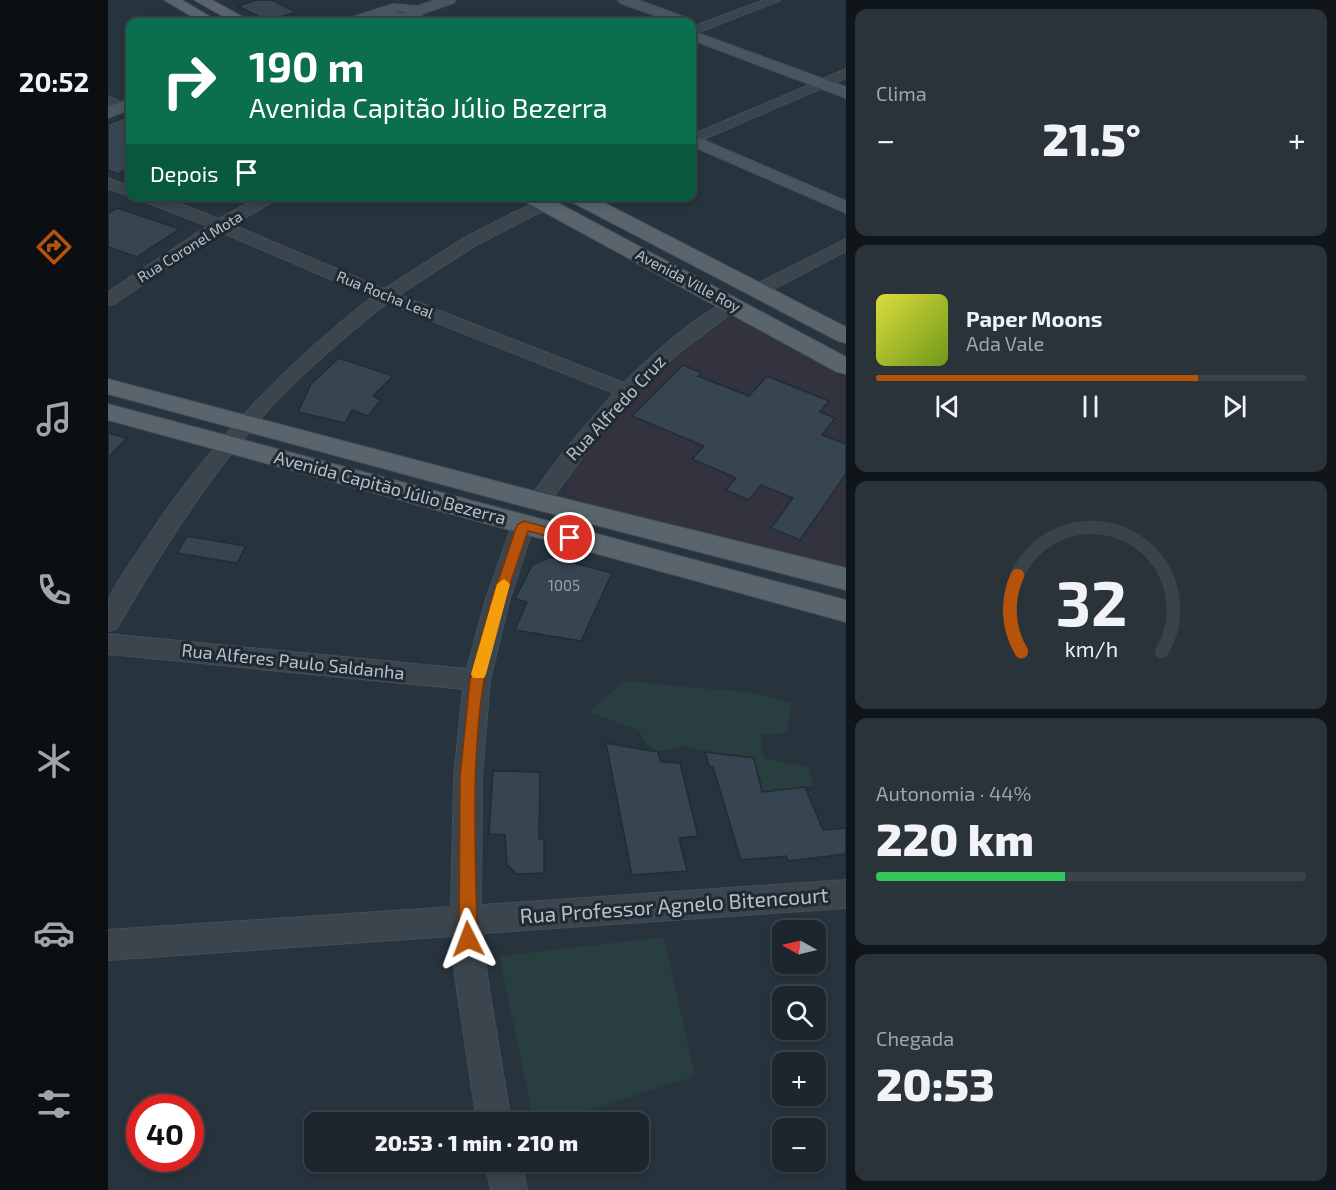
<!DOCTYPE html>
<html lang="pt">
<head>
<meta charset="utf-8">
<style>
  :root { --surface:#1d262e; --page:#2a323a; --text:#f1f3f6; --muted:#a0a5aa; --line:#3b434a; --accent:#b45309 }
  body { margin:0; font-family:"Exo 2",sans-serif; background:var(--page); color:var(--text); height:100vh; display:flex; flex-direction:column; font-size:22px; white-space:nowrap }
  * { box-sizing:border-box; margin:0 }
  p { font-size:20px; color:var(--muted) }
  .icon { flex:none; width:33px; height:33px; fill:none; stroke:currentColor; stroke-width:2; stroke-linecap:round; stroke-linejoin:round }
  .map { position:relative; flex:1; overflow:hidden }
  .side { display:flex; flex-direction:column; gap:9px; padding:9px; background:#101519; width:490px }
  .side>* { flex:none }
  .banner { position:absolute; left:18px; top:18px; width:570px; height:183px; border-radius:12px; box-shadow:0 3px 9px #0003,0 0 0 2px var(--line); background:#0b6e4f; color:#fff; overflow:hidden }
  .needle { width:39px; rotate:278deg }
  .fabs { position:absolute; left:664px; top:920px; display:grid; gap:12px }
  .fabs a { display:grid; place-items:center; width:54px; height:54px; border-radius:12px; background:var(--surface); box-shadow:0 3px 9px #0003,0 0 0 2px var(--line); font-size:30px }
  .speed { position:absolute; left:18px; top:1094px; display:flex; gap:12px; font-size:30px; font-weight:700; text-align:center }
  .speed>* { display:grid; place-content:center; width:78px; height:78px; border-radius:50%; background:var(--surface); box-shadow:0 3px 9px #0003,0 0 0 2px var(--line); line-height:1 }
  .speed .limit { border:9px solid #d22; background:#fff; color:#111 }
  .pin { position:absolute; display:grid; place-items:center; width:51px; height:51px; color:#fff; margin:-26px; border:3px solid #fff; border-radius:50%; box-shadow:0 2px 6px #0007 }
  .me { position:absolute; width:66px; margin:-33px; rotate:357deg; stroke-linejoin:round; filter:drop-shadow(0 0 4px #0008) }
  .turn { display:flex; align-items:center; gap:21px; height:126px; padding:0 24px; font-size:27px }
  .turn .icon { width:78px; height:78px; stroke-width:2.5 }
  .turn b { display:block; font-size:42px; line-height:51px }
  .then { display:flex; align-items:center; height:57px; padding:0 24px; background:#0003; gap:12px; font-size:22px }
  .big { font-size:45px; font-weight:800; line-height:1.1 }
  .side .card { flex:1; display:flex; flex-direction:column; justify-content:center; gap:9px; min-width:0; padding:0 21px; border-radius:12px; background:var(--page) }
  .side .dial { align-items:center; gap:0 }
  .dial svg { height:156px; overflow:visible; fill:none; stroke:var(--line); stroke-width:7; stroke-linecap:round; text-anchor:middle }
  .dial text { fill:var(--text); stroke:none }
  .song { display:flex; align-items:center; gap:18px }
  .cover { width:72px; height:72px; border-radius:9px; background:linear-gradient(135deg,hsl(60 70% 55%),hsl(80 70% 35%)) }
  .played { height:6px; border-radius:3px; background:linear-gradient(90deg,var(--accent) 75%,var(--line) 75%) }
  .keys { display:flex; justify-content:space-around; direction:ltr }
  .heat { display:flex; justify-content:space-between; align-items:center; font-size:33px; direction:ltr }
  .charge { height:9px; border-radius:4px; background:linear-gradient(90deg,#34c759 44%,var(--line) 0) }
  .trip { position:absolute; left:196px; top:1112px; width:345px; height:60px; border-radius:12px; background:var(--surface); box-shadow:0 3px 9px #0003,0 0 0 2px var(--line); font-weight:800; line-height:60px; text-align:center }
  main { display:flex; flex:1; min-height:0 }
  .menu { display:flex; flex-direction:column; width:108px; justify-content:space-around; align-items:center; background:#0c0f12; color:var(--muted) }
  .menu .icon { width:42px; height:42px }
  .menu .current { color:var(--accent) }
  .menu b { font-size:27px; color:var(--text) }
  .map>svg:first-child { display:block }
</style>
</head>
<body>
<main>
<nav class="menu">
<b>20:52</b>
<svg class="icon current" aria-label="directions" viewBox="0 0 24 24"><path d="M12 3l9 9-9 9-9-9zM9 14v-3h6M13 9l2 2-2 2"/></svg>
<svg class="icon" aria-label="music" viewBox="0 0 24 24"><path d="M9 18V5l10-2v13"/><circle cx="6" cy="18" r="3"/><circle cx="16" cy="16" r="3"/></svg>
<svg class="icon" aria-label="phone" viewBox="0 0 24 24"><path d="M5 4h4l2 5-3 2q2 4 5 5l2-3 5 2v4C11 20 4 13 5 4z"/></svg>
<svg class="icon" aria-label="climate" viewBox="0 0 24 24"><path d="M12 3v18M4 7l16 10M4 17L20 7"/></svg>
<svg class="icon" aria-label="car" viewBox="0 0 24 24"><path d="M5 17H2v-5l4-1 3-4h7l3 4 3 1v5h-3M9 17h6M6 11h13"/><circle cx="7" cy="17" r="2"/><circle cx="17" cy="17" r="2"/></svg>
<svg class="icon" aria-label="filters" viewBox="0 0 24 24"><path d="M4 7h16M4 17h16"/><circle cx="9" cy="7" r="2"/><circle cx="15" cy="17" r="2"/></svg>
</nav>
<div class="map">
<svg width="738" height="1190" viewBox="0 0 738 1190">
  <rect width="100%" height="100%" fill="#27333d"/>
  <!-- medical -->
  <path fill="#33323f" d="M617 317 636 320 737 377V569L482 504 459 494 458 476 488 435 526 393 588 335Z"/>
  <!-- green -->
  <g fill="#293e3e">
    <path d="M516 681 638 692 683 702 679 733 652 735 656 758 700 767 706 786 656 792 646 758 597 752 578 745 550 752 537 743 531 730 481 712Z"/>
    <path d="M556 937 587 1076 447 1122H426L391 956Z"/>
  </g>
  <!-- building -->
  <g fill="#374551" stroke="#222c35" stroke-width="1.5">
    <path d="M149 0H164L188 12 160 21 130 6Z"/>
    <path d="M22 115V167L10 174 0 170V124Z"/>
    <path d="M9 208 72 229 29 257 0 247V213Z"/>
    <path d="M231 358 285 376 265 396 273 400 260 416 244 410 237 423 190 412 203 384Z"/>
    <path d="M575 365 594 373 590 376 641 396 659 376 721 401 712 412 727 418 714 435 738 444V474L692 540 663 528 685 498 653 485 641 500 618 490 628 478 584 459 596 446 524 416Z"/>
    <path d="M0 433 19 438 0 458Z"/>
    <path d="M79 536 138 546 129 563 69 553Z"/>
    <path d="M443 557 504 573 473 641 407 630 419 602 407 599 424 565Z"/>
    <path d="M498 743 550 752 553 762 572 763 590 836 571 838 579 871 524 875Z"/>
    <path d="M597 752 646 758 654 792 697 787 715 830 738 828V854L680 861 678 856 633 860 605 767 601 766Z"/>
    <path d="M385 771 432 772 431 839H436V873L409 874 399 865 397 835 381 834Z"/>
  </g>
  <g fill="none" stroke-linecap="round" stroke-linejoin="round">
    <!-- minor casing -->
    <g stroke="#444e57" stroke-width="2">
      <path id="minor" d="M0 96 10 101V105L0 104Z"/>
    </g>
    <!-- tertiary casing -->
    <g stroke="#444e57" stroke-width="2">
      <g id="tertiary">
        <path d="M656 0H673L584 35V27Z"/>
        <path d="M738 69V78L584 144V135Z"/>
        <path d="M0 178 22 187 23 196 0 189Z"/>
        <path d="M28 196H52L111 219 153 196H174L125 225 276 289 356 238 403 214 442 196H464L368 245 291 295 516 383C535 364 607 295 631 301L634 305 568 355 527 394 489 437 439 506 431 508 423 506 420 501 423 496 457 450 506 393 279 303C237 336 196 371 160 410 100 476 53 552 9 628L0 631C0 622 0 608 1 599 10 578 27 557 40 537 103 442 175 367 264 297L113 232 6 304 0 305V292L100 226 30 199Z"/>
        <path d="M738 239V251L656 294H644L641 290 644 286Z"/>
        <path d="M415 517 423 520 426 525 401 602 382 680 374 777 373 905 738 880V908L375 933 379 976 403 1122H369L347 976 344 936 0 960V930L343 907 346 777 355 689 0 654V634L359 669 377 602 404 525 407 520Z"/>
        <path d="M377 1161H413L419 1190H383Z"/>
      </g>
    </g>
    <!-- secondary casing -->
    <g stroke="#444e57" stroke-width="2">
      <g id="secondary">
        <path d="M327 0H348L346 3 316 13 313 17 295 22 275 19 273 16 255 22H236L238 19 285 4 310 6ZM294 11 301 12 294 14 284 12Z"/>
        <path d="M510 0H530L582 19 584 22H565L512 3Z"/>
        <path d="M584 31 738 87V98L584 40Z"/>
        <path d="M22 99V109L0 118V107Z"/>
        <path d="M584 135 738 201V213L584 146Z"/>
      </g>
    </g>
    <!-- primary casing -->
    <g stroke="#444e57" stroke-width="2">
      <g id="primary">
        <path d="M56 0H74L111 22H93Z"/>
        <path d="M86 0H104L144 22H125Z"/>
        <path d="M411 196H437L738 357V374L729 372 414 200Z"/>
        <path d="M457 196H483L738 327V343L730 341 460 200Z"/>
        <path d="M0 379 418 489 738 568V590L418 507 0 394Z"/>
        <path d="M0 404 738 600V622L0 420Z"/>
      </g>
    </g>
    <!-- minor -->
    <use href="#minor" fill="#3b454e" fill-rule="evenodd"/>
    <!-- tertiary -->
    <use href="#tertiary" fill="#3b454e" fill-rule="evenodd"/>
    <!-- secondary -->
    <use href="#secondary" fill="#495560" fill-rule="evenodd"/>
    <!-- primary -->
    <use href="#primary" fill="#59646d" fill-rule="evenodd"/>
  </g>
  <!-- route -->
  <path fill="#b45309" stroke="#753606" stroke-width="1.5" d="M416 521 466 535 468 538 462 542 420 531C404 579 385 629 376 680 362 764 368 853 369 939L366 945 360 947 354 945 351 939 352 777 362 680 383 602 409 525Z"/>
  <!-- slow -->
  <path fill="#f59e0b" d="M396 579 402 584 378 674 376 678H365L363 674 389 584Z"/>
  <g text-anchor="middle" stroke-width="6" stroke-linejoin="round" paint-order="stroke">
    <!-- far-street labels -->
    <g font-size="15" fill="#b7c0c8" stroke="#202a33">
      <text transform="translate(82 247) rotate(-32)" y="5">Rua Coronel Mota</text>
      <text transform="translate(580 281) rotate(28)" y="5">Avenida Ville Roy</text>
      <text transform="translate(277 295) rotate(22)" y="5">Rua Rocha Leal</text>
    </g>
    <!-- number labels -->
    <g font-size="15" fill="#96a0a9">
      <text x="456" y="591">1005</text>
    </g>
    <!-- street labels -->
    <g font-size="18" fill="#b7c0c8" stroke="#202a33">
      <text transform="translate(508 408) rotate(-47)" y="6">Rua Alfredo Cruz</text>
      <text transform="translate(282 488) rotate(15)" y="6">Avenida Capitão Júlio Bezerra</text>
      <text transform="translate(185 662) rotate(6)" y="6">Rua Alferes Paulo Saldanha</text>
    </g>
    <!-- near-street labels -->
    <g font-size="21" fill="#b7c0c8" stroke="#202a33">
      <text transform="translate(566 906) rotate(-4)" y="7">Rua Professor Agnelo Bitencourt</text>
    </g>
  </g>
</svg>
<div class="fabs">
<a><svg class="needle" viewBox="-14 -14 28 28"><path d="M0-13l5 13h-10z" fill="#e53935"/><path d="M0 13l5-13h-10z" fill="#a0a5aa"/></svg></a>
<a><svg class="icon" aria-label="search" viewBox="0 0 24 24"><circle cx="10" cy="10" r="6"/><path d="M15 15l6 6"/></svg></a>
<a>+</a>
<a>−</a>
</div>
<div class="speed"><div class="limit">40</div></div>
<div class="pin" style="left:462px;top:538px;background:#d93025"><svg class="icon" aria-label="arrive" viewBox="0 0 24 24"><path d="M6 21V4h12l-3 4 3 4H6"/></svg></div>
<svg class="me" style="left:360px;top:939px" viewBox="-20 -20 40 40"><path d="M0-17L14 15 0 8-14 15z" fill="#b45309" stroke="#fff" stroke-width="4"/></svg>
<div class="trip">20:53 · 1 min · 210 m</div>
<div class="banner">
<div class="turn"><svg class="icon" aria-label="right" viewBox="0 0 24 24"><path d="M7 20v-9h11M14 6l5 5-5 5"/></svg><div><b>190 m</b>Avenida Capitão Júlio Bezerra</div></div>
<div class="then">Depois<svg class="icon" aria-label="arrive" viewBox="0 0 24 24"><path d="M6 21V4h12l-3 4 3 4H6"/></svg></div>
</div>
</div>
<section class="side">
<div class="card"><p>Clima</p>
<div class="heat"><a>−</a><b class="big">21.5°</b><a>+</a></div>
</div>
<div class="card">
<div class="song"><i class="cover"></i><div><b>Paper Moons</b><p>Ada Vale</p></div></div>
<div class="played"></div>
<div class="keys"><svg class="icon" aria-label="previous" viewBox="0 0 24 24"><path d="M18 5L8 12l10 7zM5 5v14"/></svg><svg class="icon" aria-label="pause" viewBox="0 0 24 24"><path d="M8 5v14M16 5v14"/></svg><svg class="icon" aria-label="next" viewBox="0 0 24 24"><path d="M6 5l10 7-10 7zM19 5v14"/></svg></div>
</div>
<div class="card dial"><svg viewBox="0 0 100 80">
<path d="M14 69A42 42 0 1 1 86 69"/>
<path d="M14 69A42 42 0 0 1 12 30" stroke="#b45309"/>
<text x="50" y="56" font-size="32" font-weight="700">32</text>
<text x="50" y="72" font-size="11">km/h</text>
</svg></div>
<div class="card"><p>Autonomia · 44%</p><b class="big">220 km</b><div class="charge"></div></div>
<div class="card"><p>Chegada</p><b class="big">20:53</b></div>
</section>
</main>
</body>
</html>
